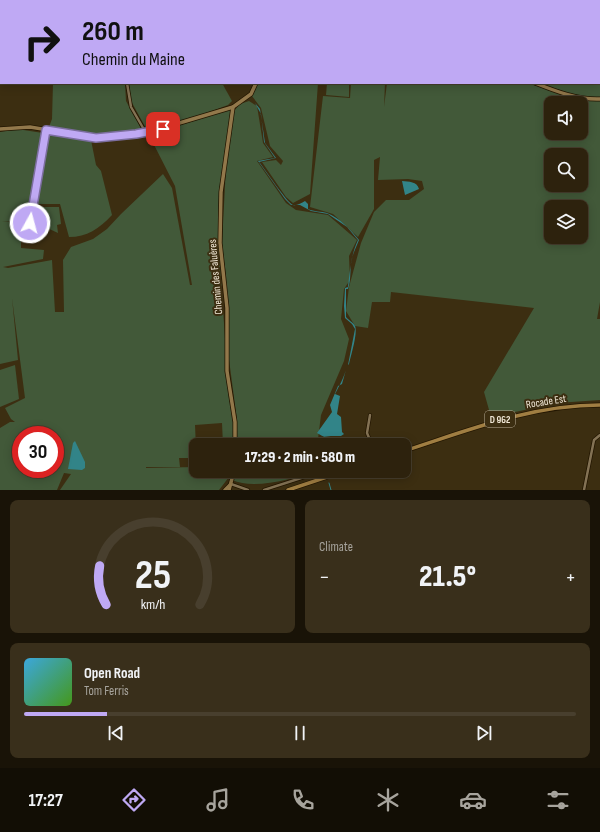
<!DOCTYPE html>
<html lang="en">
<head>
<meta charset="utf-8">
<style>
  :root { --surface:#2d220d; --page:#392f1b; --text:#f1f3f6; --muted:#a7a49d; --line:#483f2e; --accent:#bfa9f4 }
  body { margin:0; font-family:"Sofia Sans Condensed",sans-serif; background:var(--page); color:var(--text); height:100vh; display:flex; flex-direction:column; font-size:15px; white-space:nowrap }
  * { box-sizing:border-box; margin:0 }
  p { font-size:13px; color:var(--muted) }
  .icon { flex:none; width:22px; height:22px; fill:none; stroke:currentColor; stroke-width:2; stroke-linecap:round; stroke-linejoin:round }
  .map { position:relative; height:490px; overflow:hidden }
  .details { display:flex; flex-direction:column; gap:10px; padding:10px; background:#191307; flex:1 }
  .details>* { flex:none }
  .guide { position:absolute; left:0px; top:0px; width:600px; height:84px; box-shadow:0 2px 10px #0003,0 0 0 1px var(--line); background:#bfa9f4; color:#111; overflow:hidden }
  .tools { position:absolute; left:544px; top:96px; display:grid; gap:8px }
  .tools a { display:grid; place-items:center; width:44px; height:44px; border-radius:8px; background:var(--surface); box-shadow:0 2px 10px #0003,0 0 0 1px var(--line); font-size:20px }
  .speed { position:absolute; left:12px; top:426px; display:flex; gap:8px; font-size:20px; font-weight:700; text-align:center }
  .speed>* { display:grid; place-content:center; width:52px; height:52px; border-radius:50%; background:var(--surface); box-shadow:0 2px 10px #0003,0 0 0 1px var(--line); line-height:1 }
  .speed .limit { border:6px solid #d22; background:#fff; color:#111 }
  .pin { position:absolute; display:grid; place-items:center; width:34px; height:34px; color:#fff; margin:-17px; border-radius:8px; box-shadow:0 2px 6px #0006 }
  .me { position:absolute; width:44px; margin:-22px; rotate:7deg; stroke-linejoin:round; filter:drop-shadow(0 0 3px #0008) }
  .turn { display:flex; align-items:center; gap:14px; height:84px; padding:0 16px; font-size:18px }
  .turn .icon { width:52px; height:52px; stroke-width:2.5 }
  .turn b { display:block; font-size:28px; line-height:34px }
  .big { font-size:30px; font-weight:800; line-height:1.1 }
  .details .widget { flex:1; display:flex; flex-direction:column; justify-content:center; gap:6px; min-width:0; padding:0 14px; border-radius:8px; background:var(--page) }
  .details .dial { align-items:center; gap:0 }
  .dial svg { height:104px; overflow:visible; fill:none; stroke:var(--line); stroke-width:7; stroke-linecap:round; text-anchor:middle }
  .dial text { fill:var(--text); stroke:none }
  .song { display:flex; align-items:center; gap:12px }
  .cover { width:48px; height:48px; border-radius:6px; background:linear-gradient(135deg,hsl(200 70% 55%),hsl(100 70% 35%)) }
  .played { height:4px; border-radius:2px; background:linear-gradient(90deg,var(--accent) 15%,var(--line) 15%) }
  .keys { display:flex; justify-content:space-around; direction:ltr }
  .heat { display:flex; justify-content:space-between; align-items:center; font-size:22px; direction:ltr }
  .details .tiles { flex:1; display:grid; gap:10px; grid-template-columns:1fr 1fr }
  .widget:last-child { grid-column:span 2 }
  .trip { position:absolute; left:189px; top:438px; width:222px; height:40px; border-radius:8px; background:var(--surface); box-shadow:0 2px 10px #0003,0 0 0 1px var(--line); font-weight:800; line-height:40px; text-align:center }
  .menu { display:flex; height:64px; justify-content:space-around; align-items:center; background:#120e05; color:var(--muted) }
  .menu .icon { width:28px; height:28px }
  .menu .current { color:var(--accent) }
  .menu b { font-size:18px; color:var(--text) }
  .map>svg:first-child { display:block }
</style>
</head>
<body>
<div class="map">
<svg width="600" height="490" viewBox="0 0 600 490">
  <rect width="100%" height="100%" fill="#3c2e11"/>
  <!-- green -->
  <g fill="#425939" fill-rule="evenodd">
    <path d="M0 0H186L1 1V41Z"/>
    <path d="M246 0H600V99L566 94 535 83H599V1Z"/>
    <path d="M53 83H125L126 101 143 132 97 135 49 127 52 119Z"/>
    <path d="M129 83H222L232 101 228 105 163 129 147 130 131 101Z"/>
    <path d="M258 83H318L310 194 293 203 286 197 262 162 276 160 281 165 283 161 270 146 261 108 252 96Z"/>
    <path d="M327 83H349V97L326 95Z"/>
    <path d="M351 83H385L384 107 387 83H526L588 100H600V302L597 319H600V400L557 403 491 417 484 392 534 308 391 292 390 302H372L368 328 355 326 346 311 349 287 361 243 374 212 386 200H409L424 189 422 181 408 179 378 180 380 157 374 160V209L358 237 333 214 310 207 323 96 350 98ZM551 103H581V133H551ZM551 155H581V185H551ZM551 207H581V237H551Z"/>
    <path d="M249 101 257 106 263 143 273 157 257 161 286 203 296 210 328 215 357 240 349 256 350 280 344 289 341 319 349 339 344 361 321 415 318 439 326 443V445H235L237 420 228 352 226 276 222 244 226 166 234 111 240 104Z"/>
    <path d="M231 109 219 193 218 234 229 398 233 417V445H223L222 423 195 425 196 448 191 450 188 458H179L180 467H146V468L196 467V471H231L229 477 219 490H60L71 474 64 473 57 490H0V428L10 422H15L11 419 5 408 25 398 12 298 18 360 0 364V132L17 129 43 133 26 223 2 221 21 224V248L44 250 43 259 3 267 8 268 52 260 55 312H64L63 260 71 247 93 239 107 229 121 214 163 174 172 188 190 285H192L175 186 149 135ZM21 435H55V469H21Z"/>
    <path d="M48 132 91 140 96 165 101 171 112 215C99 229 87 237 69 237L60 204H36Z"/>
    <path d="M35 207H59L61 224 57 225 58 233 32 221Z"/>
    <path d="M15 365 19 399 0 407V370Z"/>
    <path d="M233 471H316C292 479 254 490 232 480Z"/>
  </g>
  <!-- water -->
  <g fill="#328488">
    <path d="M255 103 260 109 265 143 276 158 259 162C265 169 287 203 293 205 297 206 301 203 305 201L308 204V209C314 212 321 211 327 213 340 218 351 230 359 240 356 248 352 255 351 263 350 272 351 280 348 289H346V317C348 320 353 322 355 326 358 333 351 355 349 364L348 365 355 329 352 324 345 318 344 306 345 288 348 287C350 270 351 255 358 240L347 227 328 214 311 211 300 205H291L285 199 258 161 275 158 264 142 261 114Z"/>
    <path d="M402 181C409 182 417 181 419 189L405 195Z"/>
    <path d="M347 366C344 378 340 384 335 394L340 396 337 414 341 417 342 432 344 434 341 436H322L331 437V445L330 437H324L317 433 332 412 330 405 338 386 342 384Z"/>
    <path d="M75 441 85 462V468L82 470 68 469 73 443Z"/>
  </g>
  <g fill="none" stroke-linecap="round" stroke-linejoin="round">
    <!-- stream -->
    <path stroke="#328488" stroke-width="1" d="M329 483 331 490"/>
    <!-- street casing -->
    <g stroke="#231600" stroke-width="4">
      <g id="street">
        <path d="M127 83 131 107 146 133"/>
        <path d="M30 224 47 130"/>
        <path d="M370 415 367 433 372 445"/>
        <path d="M231 484 248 490"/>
        <path d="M264 490 323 471"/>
        <path d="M584 490 594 440 600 435"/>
      </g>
    </g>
    <!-- secondary casing -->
    <g stroke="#231600" stroke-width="5">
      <g id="secondary">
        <path d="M535 83C555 91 578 100 600 99"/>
        <path d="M233 107 221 192 220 243 227 308V371L235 422V445"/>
        <path d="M0 129 30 127 96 138 146 133 233 107 251 94 256 83"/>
        <path d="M225 490 230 485"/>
        <path d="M229 490 234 471"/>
      </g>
    </g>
    <!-- primary casing -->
    <g stroke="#231600" stroke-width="5">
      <g id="primary">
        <path d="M404 451C469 430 531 405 600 405"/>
        <path d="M288 490 345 471"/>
      </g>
    </g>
    <!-- street -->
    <use href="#street" stroke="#837254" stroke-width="2.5"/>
    <!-- secondary -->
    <use href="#secondary" stroke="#92784b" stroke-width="3.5"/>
    <!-- primary -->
    <use href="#primary" stroke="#a07e42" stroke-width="3.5"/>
  </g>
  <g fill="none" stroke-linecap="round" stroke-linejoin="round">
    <!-- route casing -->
    <g stroke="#7c6e9f" stroke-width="10">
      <path id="route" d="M30 223 46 130 96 138 136 134 163 129"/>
    </g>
    <!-- route -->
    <use href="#route" stroke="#bfa9f4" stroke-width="7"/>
  </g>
  <g text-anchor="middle" stroke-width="4" stroke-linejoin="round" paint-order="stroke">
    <!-- shield labels -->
    <rect fill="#3c2e11" stroke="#bbb09c" stroke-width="1" x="485" y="411" width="30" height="16" rx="3"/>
    <g font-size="10" font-weight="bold" fill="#f1e8d7">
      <text x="500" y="423">D 962</text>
    </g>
    <!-- street labels -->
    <g font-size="11" fill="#f1e8d7" stroke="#3c2e11">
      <text transform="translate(215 277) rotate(-95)" y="4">Chemin des Faluères</text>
      <text transform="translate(546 401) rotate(-9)" y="4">Rocade Est</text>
    </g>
  </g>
</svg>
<div class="tools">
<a><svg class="icon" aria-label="sound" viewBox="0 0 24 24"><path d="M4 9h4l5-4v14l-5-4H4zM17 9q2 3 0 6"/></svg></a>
<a><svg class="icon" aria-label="search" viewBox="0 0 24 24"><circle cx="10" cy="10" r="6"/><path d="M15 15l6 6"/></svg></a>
<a><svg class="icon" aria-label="layers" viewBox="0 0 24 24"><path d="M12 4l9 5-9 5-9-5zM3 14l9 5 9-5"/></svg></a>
</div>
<div class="speed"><div class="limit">30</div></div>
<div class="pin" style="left:163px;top:129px;background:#d93025"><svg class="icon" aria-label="arrive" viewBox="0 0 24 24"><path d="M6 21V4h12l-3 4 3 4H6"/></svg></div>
<svg class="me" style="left:30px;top:223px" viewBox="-20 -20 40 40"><circle r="17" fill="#bfa9f4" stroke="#fff" stroke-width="3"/><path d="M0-11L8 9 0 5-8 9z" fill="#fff"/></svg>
<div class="trip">17:29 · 2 min · 580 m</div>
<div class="guide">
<div class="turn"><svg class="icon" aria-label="right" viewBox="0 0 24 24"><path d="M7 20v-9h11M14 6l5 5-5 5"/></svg><div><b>260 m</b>Chemin du Maine</div></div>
</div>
</div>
<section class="details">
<div class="tiles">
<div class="widget dial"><svg viewBox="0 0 100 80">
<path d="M14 69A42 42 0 1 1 86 69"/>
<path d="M14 69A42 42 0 0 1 9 39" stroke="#bfa9f4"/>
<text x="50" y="56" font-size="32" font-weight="700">25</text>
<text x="50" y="72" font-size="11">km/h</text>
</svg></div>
<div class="widget"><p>Climate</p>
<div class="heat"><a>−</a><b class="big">21.5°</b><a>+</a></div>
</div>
<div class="widget">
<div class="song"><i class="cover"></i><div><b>Open Road</b><p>Tom Ferris</p></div></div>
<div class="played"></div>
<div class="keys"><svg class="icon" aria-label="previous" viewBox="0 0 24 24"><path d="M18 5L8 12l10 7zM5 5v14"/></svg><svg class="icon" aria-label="pause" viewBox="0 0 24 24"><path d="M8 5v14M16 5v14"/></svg><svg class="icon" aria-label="next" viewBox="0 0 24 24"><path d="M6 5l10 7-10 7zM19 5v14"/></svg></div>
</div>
</div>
</section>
<nav class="menu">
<b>17:27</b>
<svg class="icon current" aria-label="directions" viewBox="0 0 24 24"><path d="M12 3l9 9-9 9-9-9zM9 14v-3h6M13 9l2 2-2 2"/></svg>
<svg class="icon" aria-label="music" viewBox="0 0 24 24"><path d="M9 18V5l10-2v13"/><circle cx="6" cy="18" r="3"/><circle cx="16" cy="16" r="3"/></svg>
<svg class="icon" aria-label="phone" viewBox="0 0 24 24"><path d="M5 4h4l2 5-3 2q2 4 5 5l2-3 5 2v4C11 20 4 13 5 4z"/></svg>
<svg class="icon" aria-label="climate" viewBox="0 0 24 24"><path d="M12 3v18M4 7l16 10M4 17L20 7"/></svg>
<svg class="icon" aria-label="car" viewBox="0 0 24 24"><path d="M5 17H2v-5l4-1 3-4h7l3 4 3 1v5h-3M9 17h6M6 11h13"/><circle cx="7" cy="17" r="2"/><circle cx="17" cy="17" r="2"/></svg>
<svg class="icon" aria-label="filters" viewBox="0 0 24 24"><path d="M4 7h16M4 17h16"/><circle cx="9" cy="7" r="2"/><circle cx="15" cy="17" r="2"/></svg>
</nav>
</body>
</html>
